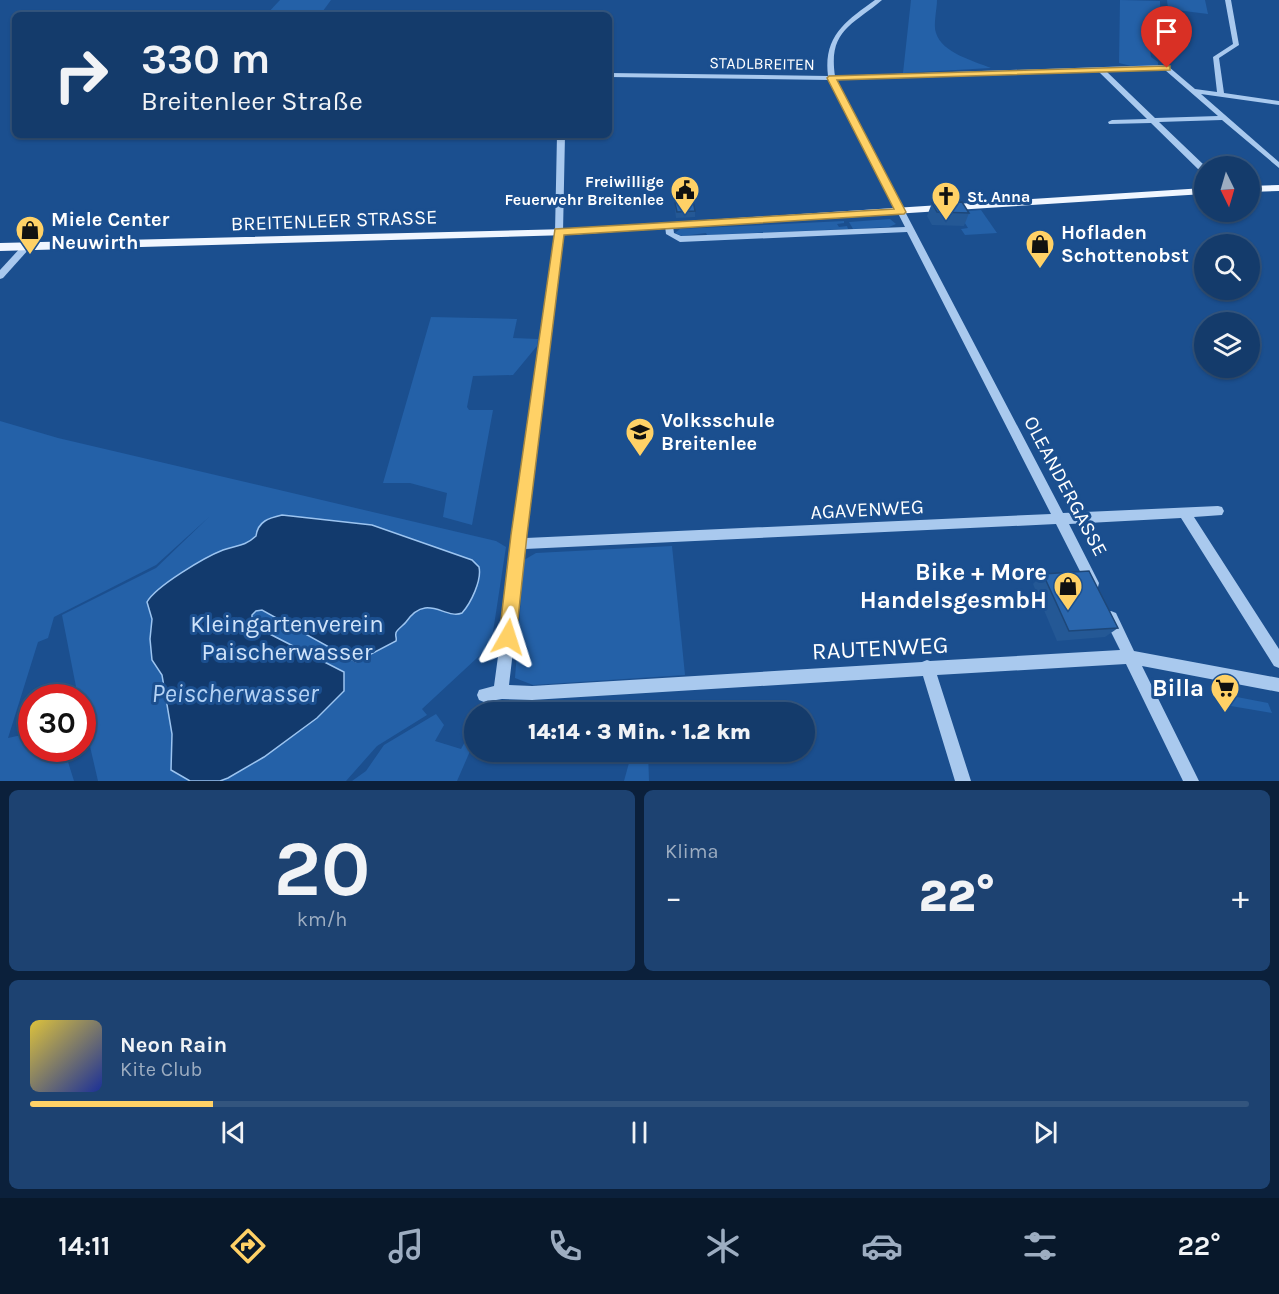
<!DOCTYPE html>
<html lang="de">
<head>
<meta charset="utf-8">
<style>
  :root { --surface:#143b6b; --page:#1d4271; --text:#f1f3f6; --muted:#9dadc1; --line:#33557e; --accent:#ffd166 }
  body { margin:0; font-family:Karla,sans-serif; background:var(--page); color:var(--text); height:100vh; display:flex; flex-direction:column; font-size:22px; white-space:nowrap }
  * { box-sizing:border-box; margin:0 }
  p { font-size:20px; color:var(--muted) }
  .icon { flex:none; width:33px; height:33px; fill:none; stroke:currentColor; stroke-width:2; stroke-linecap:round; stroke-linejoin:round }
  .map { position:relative; height:781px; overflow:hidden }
  .details { display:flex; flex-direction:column; gap:9px; padding:9px; background:#0b203b; flex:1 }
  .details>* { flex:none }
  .banner { position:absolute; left:12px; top:12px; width:600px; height:126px; border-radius:9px; box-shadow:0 2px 4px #0004,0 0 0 2px var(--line); background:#143b6b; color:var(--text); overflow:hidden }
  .needle { width:39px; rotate:175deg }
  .controls { position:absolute; left:1194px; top:156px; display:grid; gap:12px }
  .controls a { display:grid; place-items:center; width:66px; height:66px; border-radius:50%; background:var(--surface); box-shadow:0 2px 4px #0004,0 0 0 2px var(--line); font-size:30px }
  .speed { position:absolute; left:18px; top:684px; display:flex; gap:12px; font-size:30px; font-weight:700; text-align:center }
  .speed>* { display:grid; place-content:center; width:78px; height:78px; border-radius:50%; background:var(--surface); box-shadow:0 2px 4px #0004,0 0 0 2px var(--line); line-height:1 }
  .speed .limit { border:9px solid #d22; background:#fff; color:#111 }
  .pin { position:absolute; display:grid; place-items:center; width:51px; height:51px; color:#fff; margin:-62px -26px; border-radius:50% 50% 50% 0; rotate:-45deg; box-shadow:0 0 6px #0007 }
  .pin .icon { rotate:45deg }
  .me { position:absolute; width:66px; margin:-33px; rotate:6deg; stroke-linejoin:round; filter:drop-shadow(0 0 4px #0008) }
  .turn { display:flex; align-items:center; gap:21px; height:126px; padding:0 30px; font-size:27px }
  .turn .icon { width:78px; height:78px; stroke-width:2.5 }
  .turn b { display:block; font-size:42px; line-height:51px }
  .big { font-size:45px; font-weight:800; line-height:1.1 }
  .details .widget { flex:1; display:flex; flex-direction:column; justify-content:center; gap:9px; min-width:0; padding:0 21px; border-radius:9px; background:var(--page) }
  .details .dial { align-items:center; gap:0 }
  .dial b { font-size:78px; line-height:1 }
  .song { display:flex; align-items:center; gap:18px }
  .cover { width:72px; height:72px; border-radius:9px; background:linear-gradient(135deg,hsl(50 70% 55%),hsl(230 70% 35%)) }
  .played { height:6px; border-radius:3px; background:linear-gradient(90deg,var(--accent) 15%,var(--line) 15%) }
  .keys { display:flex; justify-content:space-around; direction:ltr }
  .heat { display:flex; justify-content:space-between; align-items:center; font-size:33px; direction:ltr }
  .details .tiles { flex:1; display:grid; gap:9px; grid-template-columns:1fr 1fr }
  .widget:last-child { grid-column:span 2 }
  .trip { position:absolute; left:464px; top:702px; width:351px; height:60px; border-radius:30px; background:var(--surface); box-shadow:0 2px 4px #0004,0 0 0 2px var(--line); font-weight:800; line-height:60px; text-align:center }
  .dock { display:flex; height:96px; justify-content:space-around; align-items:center; background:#08182b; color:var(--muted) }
  .dock .icon { width:42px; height:42px }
  .dock .current { color:var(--accent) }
  .dock b { font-size:27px; color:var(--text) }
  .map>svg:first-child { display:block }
</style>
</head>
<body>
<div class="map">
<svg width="1279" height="781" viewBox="0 0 1279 781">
  <rect width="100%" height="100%" fill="#1b4f8f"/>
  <!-- green -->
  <g fill="#2461a8">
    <path d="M280 0H331L320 15H266Z"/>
    <path d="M911 0H937C937 9 933 25 936 33 942 53 974 61 991 68L903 73Z"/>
    <path d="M1120 0 1160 1 1161 28C1144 42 1149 40 1151 57L1158 62V65L1131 66 1119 63Z"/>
    <path d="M1167 0H1205L1208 14 1168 9Z"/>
    <path d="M981 210 997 233 965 235 961 229 968 228 958 212Z"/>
    <path d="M890 219 896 224 889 227 853 229 849 222Z"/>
    <path d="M844 221V223L837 224 839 227 847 226 848 229 707 235 706 233 682 236 675 233 680 229Z"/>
    <path d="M431 317 517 319 513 338 538 339 537 346 513 375 473 376 467 407 469 410H493L472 525 443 517 447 493 410 483H383Z"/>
    <path d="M0 421 58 438 496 541 506 547 491 645 422 709 427 715 377 746 346 781H98L83 716 82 698 78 697 62 615 156 568 209 517 156 565 54 617 48 638 38 642 8 738 31 733 32 748 64 749 74 781H0Z"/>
    <path d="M672 546 685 675 533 685 515 678 524 560 536 553Z"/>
    <path d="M1211 692 1268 703 1272 713 1219 704Z"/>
    <path d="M436 714 444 725 435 741 461 749 474 725V742L457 781H352L366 771 384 745Z"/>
    <path d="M632 752H648L649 781H624Z"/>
  </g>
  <!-- water -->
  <path fill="#123a6d" stroke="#9cc4f0" stroke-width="1.5" d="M282 515 372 525 472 560 479 567C482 580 471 603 462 613 445 620 427 592 406 622 404 625 396 630 396 633 395 636 397 638 396 641L356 662 262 610 256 611 252 615V623L258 628 344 672V691L317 718 264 757 228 778 220 781H190L171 770 172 734 162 675 152 660 150 639 152 619 147 602C156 586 205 557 223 550 237 545 244 547 256 536 258 521 269 518 282 515Z"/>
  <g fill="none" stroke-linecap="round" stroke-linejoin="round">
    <!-- minor -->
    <g fill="#a9c9ee" fill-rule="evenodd">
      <path d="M875 0H882C853 25 828 30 835 76L1162 65 1169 67 1195 89 1217 92 1213 57 1233 44 1225 0H1231L1239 45 1219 58 1224 93 1279 101V105L1201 94 1279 162V168L1222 120 1159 122 1205 166 1204 172H1201L1151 123 1109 124 1108 122 1112 120 1147 119 1098 71 836 80 1063 513 1218 506 1222 507 1224 511 1222 515 1194 517 1279 649V668L1274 666 1181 518 1069 524 1099 583 1098 587 1093 589 1088 587 1056 524 525 549 509 685 532 686 922 662 927 660 930 661 1120 650 1104 618 1106 613 1111 611 1116 613 1134 651 1279 678V692L1142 666 1199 781H1183L1126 664 937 675 971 781H955L923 676 532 700 502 699 484 702 479 700 477 695 479 690 494 686 513 546 512 543 514 539 555 232 557 135H565L563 232 526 538 1051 514 907 232 680 242 666 234 665 226 669 223 673 226 674 233 681 236 905 227 830 80 609 77V73L828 76C823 36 846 21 875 0ZM1165 70 1218 116 1155 118 1106 71Z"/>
      <path d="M26 244 29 245V249L3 278 0 279V270L23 245Z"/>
    </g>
    <!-- major -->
    <g fill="#f0f6ff" fill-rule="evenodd">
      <path d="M1279 185V191L1250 192V186Z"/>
      <path d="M1204 188V194L568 235 0 251V243L568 229Z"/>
    </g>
  </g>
  <!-- wall -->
  <g fill="#245895">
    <path d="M675 203 695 211V217L676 218 675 210Z"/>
    <path d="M932 203 969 213 964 226 932 225 927 216Z"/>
    <path d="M1043 574 1118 628 1105 637 1057 641 1033 584Z"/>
  </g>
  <!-- building -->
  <g fill="#2a66ad" stroke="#1d4779" stroke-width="1.5">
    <path d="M693 200 695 211 677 212 675 203Z"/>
    <path d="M962 202 969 213 937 212 932 203Z"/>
    <path d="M1089 571 1118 628 1069 631 1043 574Z"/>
  </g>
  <!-- route -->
  <path fill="#ffd166" stroke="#a68842" stroke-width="1.5" d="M1167 66H1170V70L837 80 906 212 904 214 564 235 527 535 516 637 514 643 508 646 501 643 499 637 511 535 555 229 894 209 827 78 829 76Z"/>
  <!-- icons -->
  <defs>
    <g id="civic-pin" transform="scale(1.5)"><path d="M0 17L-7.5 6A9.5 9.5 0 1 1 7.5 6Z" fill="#ffd166" stroke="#1b4f8f"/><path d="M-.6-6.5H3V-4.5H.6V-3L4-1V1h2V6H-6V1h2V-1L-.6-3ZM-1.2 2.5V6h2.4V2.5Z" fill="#111"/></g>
    <g id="church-pin" transform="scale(1.5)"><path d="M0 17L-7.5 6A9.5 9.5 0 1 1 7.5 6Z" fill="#ffd166" stroke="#1b4f8f"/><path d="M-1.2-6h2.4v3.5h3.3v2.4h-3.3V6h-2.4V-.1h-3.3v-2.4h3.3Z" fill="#111"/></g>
    <g id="shop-pin" transform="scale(1.5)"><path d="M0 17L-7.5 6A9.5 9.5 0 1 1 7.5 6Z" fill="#ffd166" stroke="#1b4f8f"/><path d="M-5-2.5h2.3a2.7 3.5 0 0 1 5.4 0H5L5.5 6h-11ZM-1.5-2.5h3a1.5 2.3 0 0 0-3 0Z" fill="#111"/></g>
    <g id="school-pin" transform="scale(1.5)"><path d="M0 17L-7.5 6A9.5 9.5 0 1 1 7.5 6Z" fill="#ffd166" stroke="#1b4f8f"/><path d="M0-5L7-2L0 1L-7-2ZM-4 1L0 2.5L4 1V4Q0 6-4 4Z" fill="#111"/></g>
    <g id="supermarket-pin" transform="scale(1.5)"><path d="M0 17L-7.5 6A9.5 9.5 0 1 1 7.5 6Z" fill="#ffd166" stroke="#1b4f8f"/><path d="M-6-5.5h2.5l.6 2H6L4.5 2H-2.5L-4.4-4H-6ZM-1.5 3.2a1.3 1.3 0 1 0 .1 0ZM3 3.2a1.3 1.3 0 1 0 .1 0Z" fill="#111"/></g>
  </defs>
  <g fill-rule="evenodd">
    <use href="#civic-pin" x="685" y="190"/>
    <use href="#church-pin" x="946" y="196"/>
    <use href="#shop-pin" x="30" y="230"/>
    <use href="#shop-pin" x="1040" y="244"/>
    <use href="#school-pin" x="640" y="432"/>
    <use href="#shop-pin" x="1068" y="586"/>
    <use href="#supermarket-pin" x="1225" y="688"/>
  </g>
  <g text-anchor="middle" stroke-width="6" stroke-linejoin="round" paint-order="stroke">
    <!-- far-street labels -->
    <g font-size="16" fill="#fff" stroke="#1b4f8f">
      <text transform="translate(762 63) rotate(1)" y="6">STADLBREITEN</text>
    </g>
    <!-- far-poi labels -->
    <g font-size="16" font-weight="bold" fill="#fff" stroke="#1b4f8f" text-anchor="end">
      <text x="664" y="187">Freiwillige<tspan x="664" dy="18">Feuerwehr Breitenlee</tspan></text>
      <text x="967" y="202" text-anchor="start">St. Anna</text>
    </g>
    <!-- poi labels -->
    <g font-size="20" font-weight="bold" fill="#fff" stroke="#1b4f8f" text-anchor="start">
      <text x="51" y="226">Miele Center<tspan x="51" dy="23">Neuwirth</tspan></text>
      <text x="1061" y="239">Hofladen<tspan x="1061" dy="23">Schottenobst</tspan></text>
      <text x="661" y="427">Volksschule<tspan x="661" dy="23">Breitenlee</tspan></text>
    </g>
    <!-- street labels -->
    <g font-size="20" fill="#fff" stroke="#1b4f8f">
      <text transform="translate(334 220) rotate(-2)" y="7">BREITENLEER STRASSE</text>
      <text transform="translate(1066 486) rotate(62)" y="7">OLEANDERGASSE</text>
      <text transform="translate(867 509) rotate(-3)" y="7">AGAVENWEG</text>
    </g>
    <!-- near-poi labels -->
    <g font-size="24" font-weight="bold" fill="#fff" stroke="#1b4f8f" text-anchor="end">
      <text x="1047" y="580">Bike + More<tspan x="1047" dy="28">HandelsgesmbH</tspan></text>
      <text x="1204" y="696">Billa</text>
    </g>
    <!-- near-park labels -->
    <g font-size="24" fill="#cfe3fa" stroke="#1b4f8f">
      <text x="287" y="632">Kleingartenverein<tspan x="287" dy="28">Paischerwasser</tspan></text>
    </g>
    <!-- near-street labels -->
    <g font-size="24" fill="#fff" stroke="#1b4f8f">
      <text transform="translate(880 648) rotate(-3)" y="8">RAUTENWEG</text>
    </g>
    <!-- near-water labels -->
    <g font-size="26" font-style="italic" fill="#b5d3f5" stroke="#1b4f8f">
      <text x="235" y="702">Peischerwasser</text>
    </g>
  </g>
</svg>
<div class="controls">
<a><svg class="needle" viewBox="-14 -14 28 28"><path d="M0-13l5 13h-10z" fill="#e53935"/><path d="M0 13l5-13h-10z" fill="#9dadc1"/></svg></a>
<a><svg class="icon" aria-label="search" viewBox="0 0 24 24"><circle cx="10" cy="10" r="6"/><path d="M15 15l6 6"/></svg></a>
<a><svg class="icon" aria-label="layers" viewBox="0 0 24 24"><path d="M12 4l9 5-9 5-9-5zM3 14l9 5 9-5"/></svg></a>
</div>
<div class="speed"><div class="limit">30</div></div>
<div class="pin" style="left:1167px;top:68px;background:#d93025"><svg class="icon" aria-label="arrive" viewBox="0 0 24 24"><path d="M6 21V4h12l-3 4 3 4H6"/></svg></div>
<svg class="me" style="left:508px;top:637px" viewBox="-20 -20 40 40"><path d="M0-17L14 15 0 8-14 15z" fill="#ffd166" stroke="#fff" stroke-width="4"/></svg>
<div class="trip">14:14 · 3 Min. · 1.2 km</div>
<div class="banner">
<div class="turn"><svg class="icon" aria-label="right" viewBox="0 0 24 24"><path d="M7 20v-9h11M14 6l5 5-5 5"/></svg><div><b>330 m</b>Breitenleer Straße</div></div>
</div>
</div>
<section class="details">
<div class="tiles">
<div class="widget dial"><b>20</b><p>km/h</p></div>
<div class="widget"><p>Klima</p>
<div class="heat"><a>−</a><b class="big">22°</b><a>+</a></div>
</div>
<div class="widget">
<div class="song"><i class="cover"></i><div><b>Neon Rain</b><p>Kite Club</p></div></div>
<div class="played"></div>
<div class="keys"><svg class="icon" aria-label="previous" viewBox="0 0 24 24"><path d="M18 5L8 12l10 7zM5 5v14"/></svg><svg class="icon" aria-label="pause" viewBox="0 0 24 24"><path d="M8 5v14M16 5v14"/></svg><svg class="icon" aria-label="next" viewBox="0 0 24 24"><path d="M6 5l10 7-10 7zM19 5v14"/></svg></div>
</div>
</div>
</section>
<nav class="dock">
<b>14:11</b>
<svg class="icon current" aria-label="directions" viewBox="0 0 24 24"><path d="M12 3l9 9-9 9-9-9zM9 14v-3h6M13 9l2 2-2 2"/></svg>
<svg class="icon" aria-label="music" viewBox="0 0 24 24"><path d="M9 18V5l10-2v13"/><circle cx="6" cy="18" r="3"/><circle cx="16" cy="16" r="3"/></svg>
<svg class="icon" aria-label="phone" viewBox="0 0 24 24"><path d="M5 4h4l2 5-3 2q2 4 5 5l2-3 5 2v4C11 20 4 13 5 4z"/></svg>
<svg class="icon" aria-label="climate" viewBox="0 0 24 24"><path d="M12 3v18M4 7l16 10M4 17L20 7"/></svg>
<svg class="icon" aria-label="car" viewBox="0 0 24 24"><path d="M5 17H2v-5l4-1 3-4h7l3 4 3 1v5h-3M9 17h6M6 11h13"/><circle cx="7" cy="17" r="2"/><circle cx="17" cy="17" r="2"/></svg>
<svg class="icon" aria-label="filters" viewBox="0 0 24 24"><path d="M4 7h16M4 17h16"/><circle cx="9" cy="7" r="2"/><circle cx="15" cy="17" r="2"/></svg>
<b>22°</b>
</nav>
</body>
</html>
